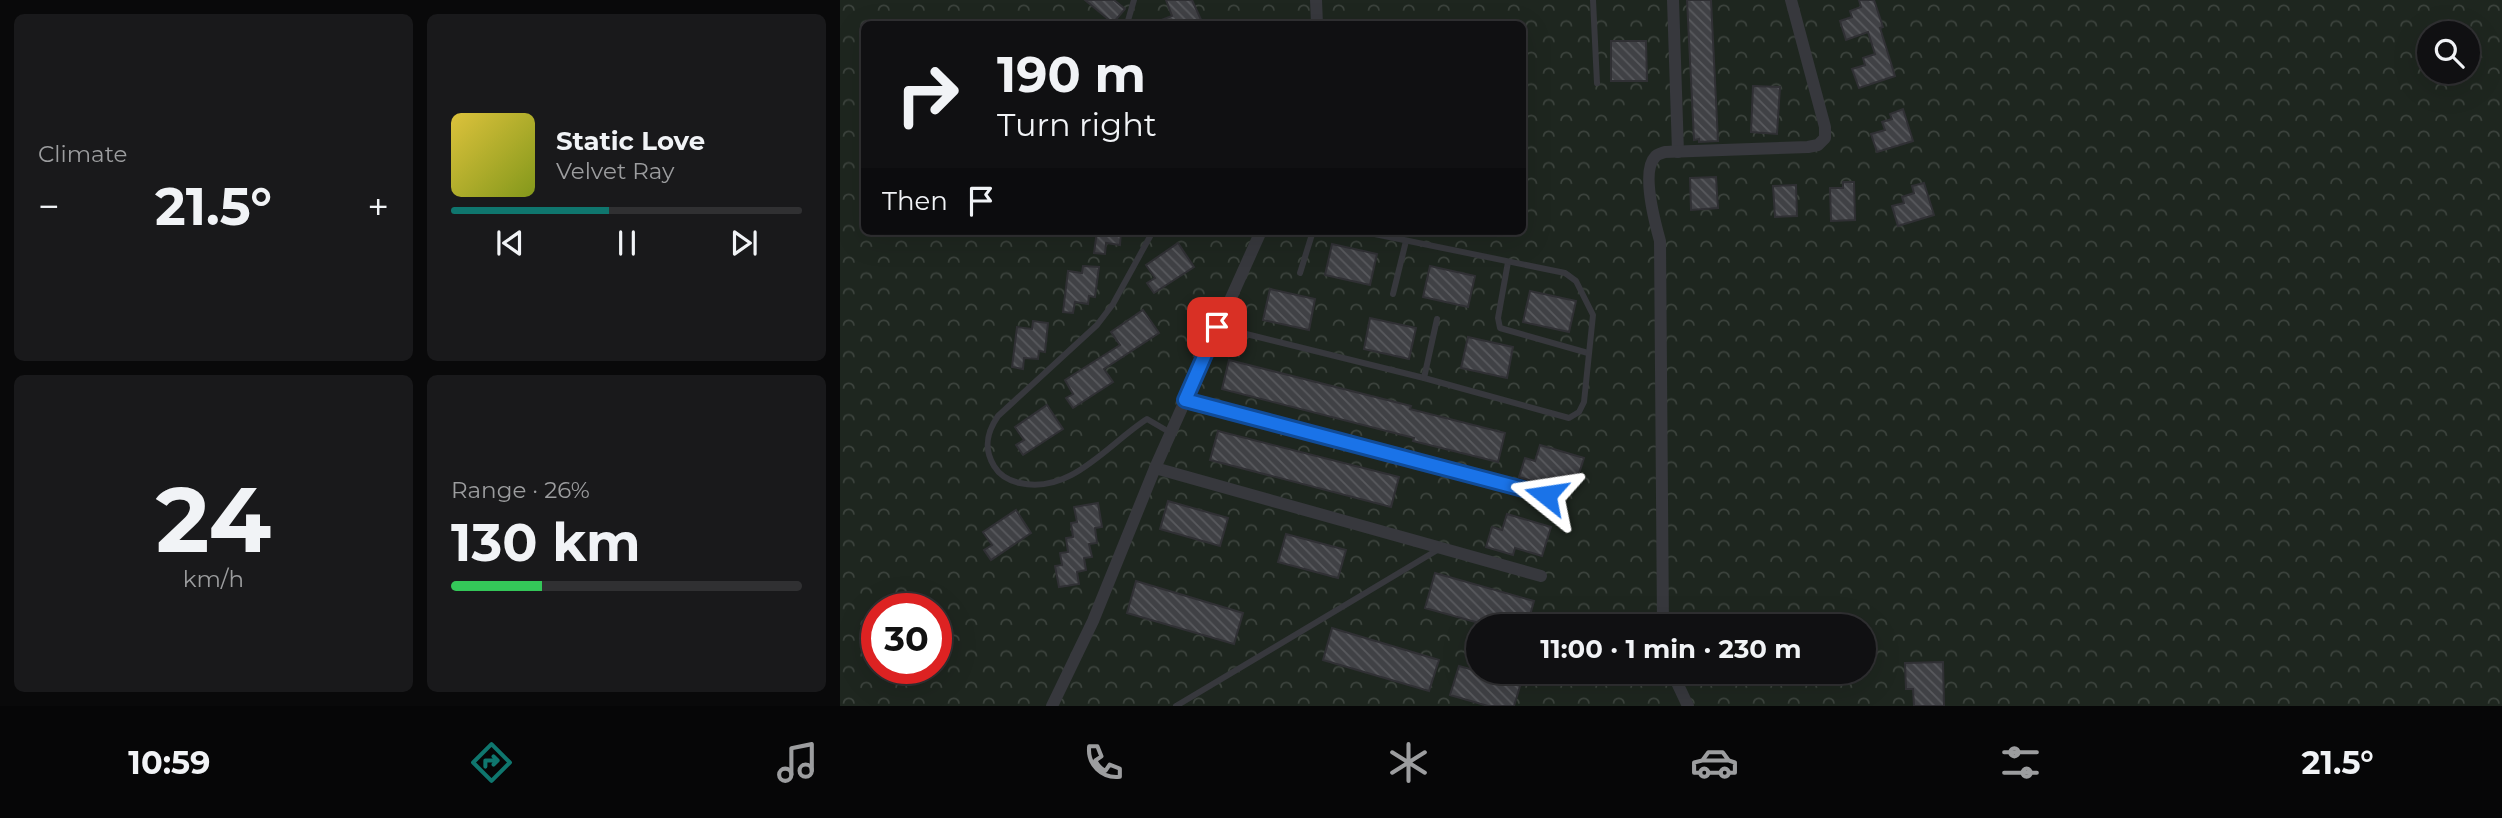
<!DOCTYPE html>
<html lang="en">
<head>
<meta charset="utf-8">
<style>
  :root { --surface:#101012; --page:#19191b; --text:#f1f3f6; --muted:#9c9d9f; --line:#303032; --accent:#0f766e }
  body { margin:0; font-family:Montserrat,sans-serif; background:var(--page); color:var(--text); height:100vh; display:flex; flex-direction:column; font-size:26px; white-space:nowrap }
  * { box-sizing:border-box; margin:0 }
  p { font-size:23px; color:var(--muted) }
  .icon { flex:none; width:38px; height:38px; fill:none; stroke:currentColor; stroke-width:2; stroke-linecap:round; stroke-linejoin:round }
  .map { position:relative; flex:1; overflow:hidden }
  .sheet { display:flex; flex-direction:column; gap:14px; padding:14px; background:#09090a; width:840px }
  .sheet>* { flex:none }
  .top-card { position:absolute; left:21px; top:21px; width:665px; height:214px; border-radius:10px; box-shadow:0 7px 28px #0002,0 0 0 2px var(--line); background:#101012; color:var(--text); overflow:hidden }
  .fabs { position:absolute; left:1577px; top:21px; display:grid; gap:14px }
  .fabs a { display:grid; place-items:center; width:63px; height:63px; border-radius:50%; background:var(--surface); box-shadow:0 7px 28px #0002,0 0 0 2px var(--line); font-size:35px }
  .speed { position:absolute; left:21px; top:593px; display:flex; gap:14px; font-size:35px; font-weight:700; text-align:center }
  .speed>* { display:grid; place-content:center; width:91px; height:91px; border-radius:50%; background:var(--surface); box-shadow:0 7px 28px #0002,0 0 0 2px var(--line); line-height:1 }
  .speed .limit { border:10px solid #d22; background:#fff; color:#111 }
  .pin { position:absolute; display:grid; place-items:center; width:60px; height:60px; color:#fff; margin:-30px; border-radius:14px; box-shadow:0 4px 10px #0006 }
  .me { position:absolute; width:77px; margin:-38px; rotate:285deg; stroke-linejoin:round; filter:drop-shadow(0 0 5px #0008) }
  .turn { display:flex; align-items:center; gap:24px; height:147px; padding:0 21px; font-size:32px }
  .turn .icon { width:91px; height:91px; stroke-width:2.5 }
  .turn b { display:block; font-size:49px; line-height:60px }
  .then { display:flex; align-items:center; height:66px; padding:0 21px; background:#0003; gap:14px; font-size:26px }
  .big { font-size:52px; font-weight:700; line-height:1.1 }
  .sheet .widget { flex:1; display:flex; flex-direction:column; justify-content:center; gap:10px; min-width:0; padding:0 24px; border-radius:10px; background:var(--page) }
  .sheet .dial { align-items:center; gap:0 }
  .dial b { font-size:91px; line-height:1 }
  .song { display:flex; align-items:center; gap:21px }
  .cover { width:84px; height:84px; border-radius:10px; background:linear-gradient(135deg,hsl(50 70% 55%),hsl(70 70% 35%)) }
  .played { height:7px; border-radius:4px; background:linear-gradient(90deg,var(--accent) 45%,var(--line) 45%) }
  .keys { display:flex; justify-content:space-around; direction:ltr }
  .heat { display:flex; justify-content:space-between; align-items:center; font-size:38px; direction:ltr }
  .charge { height:10px; border-radius:5px; background:linear-gradient(90deg,#34c759 26%,var(--line) 0) }
  .sheet .tiles { flex:1; display:grid; gap:14px; grid-template-columns:repeat(2,1fr) }
  .trip { position:absolute; left:626px; top:614px; width:410px; height:70px; border-radius:35px; background:var(--surface); box-shadow:0 7px 28px #0002,0 0 0 2px var(--line); font-weight:700; line-height:70px; text-align:center }
  .dock { display:flex; height:112px; justify-content:space-around; align-items:center; background:#060607; color:var(--muted) }
  .dock .icon { width:49px; height:49px }
  .dock .active { color:var(--accent) }
  .dock b { font-size:32px; color:var(--text) }
  main { display:flex; flex:1; min-height:0 }
  .map>svg:first-child { display:block }
</style>
</head>
<body>
<main>
<section class="sheet">
<div class="tiles">
<div class="widget"><p>Climate</p>
<div class="heat"><a>−</a><b class="big">21.5°</b><a>+</a></div>
</div>
<div class="widget">
<div class="song"><i class="cover"></i><div><b>Static Love</b><p>Velvet Ray</p></div></div>
<div class="played"></div>
<div class="keys"><svg class="icon" aria-label="previous" viewBox="0 0 24 24"><path d="M18 5L8 12l10 7zM5 5v14"/></svg><svg class="icon" aria-label="pause" viewBox="0 0 24 24"><path d="M8 5v14M16 5v14"/></svg><svg class="icon" aria-label="next" viewBox="0 0 24 24"><path d="M6 5l10 7-10 7zM19 5v14"/></svg></div>
</div>
<div class="widget dial"><b>24</b><p>km/h</p></div>
<div class="widget"><p>Range · 26%</p><b class="big">130 km</b><div class="charge"></div></div>
</div>
</section>
<div class="map">
<svg width="1662" height="706" viewBox="0 0 1662 706">
  <defs>
    <pattern id="park-crowns" width="20" height="18" patternUnits="userSpaceOnUse" patternTransform="scale(1.75)"><rect width="20" height="18" fill="#1e261f"/><path d="M2 6a3 3 0 1 1 6 0M12 15a3 3 0 1 1 6 0" fill="none" stroke="#3c433d"/></pattern>
    <pattern id="building-back-hatch" width="6" height="6" patternUnits="userSpaceOnUse" patternTransform="scale(1.75)"><rect width="6" height="6" fill="#404145"/><path d="M-1 5l2 2M0 0l6 6M5-1l2 2" fill="none" stroke="#595a5e"/></pattern>
  </defs>
  <rect width="100%" height="100%" fill="#161618"/>
  <!-- park -->
  <path fill="url(#park-crowns)" fill-rule="evenodd" d="M0 0H1662V706H0ZM24 24H682V231H24ZM1589 33H1628V72H1589ZM37 609H96V668H37ZM639 626H1024V672H639Z"/>
  <!-- building -->
  <g fill="url(#building-back-hatch)" stroke="#303034" stroke-width="2">
    <path d="M245 0H274L285 9 273 23Z"/>
    <path d="M326 0H352L363 24H311L332 16Z"/>
    <path d="M847 0H871L878 141 859 142V139L854 140Z"/>
    <path d="M1019 0H1034L1043 27 1040 28 1055 76 1019 88 1012 69 1025 65 1023 58 1035 54 1028 32 1006 40 1000 21 1012 17 1010 11 1021 7Z"/>
    <path d="M771 41H806L807 81H771Z"/>
    <path d="M913 86 940 87 937 134 911 132Z"/>
    <path d="M1063 109 1073 141 1037 152 1031 134 1045 130 1042 122 1052 119 1050 114Z"/>
    <path d="M876 177 878 208 851 210 850 178Z"/>
    <path d="M1003 182H1014L1015 220 991 221 990 188H1003Z"/>
    <path d="M1084 183 1094 215 1058 226 1052 206 1064 203 1062 197 1074 193 1072 186Z"/>
    <path d="M956 185 957 216 935 217 933 186Z"/>
    <path d="M257 231H281L280 245 266 243 265 254 254 253Z"/>
    <path d="M338 243 354 267 314 293 307 283 315 278 306 265Z"/>
    <path d="M492 244 537 254 530 285 485 275Z"/>
    <path d="M243 266 259 267 255 297 249 296 248 304 235 302 233 313 223 312 228 271 242 273Z"/>
    <path d="M590 266 635 276 628 307 583 297Z"/>
    <path d="M430 289 475 299 469 330 423 320Z"/>
    <path d="M690 291 736 301 729 332 683 322Z"/>
    <path d="M303 310 319 333 264 369 273 382 233 408 226 398 233 394 225 380 280 345 271 332Z"/>
    <path d="M530 318 576 328 569 359 524 349Z"/>
    <path d="M193 321 208 323 205 352 199 351 198 359 184 358 183 369 172 367 177 327 192 329Z"/>
    <path d="M628 337 673 347 667 378 621 368Z"/>
    <path d="M389 360 571 406 570 409 665 433 658 462 573 441 574 438 382 389Z"/>
    <path d="M207 405 223 429 183 455 176 445 184 440 175 427Z"/>
    <path d="M378 431 559 477 551 507 370 460Z"/>
    <path d="M700 445 744 458 735 486 708 478 705 485 679 477 685 458 695 461Z"/>
    <path d="M328 501 388 518 380 546 320 529Z"/>
    <path d="M258 503 262 527 255 528 257 543 249 544 252 557 244 558 246 570 237 572 239 584 219 587 215 566 222 565 220 553 228 552 226 538 233 537 231 523 237 522 234 507Z"/>
    <path d="M176 510 191 533 151 560 144 550 152 545 143 532Z"/>
    <path d="M667 514 711 527 702 556 675 548 673 555 646 547 652 527 662 530Z"/>
    <path d="M446 534 506 550 498 578 438 562Z"/>
    <path d="M595 573 694 601 687 626H650L585 608Z"/>
    <path d="M296 581 403 613 394 644 287 613Z"/>
    <path d="M492 628 599 660 589 691 483 660Z"/>
    <path d="M1103 662 1104 706H1074L1073 689H1066L1065 663Z"/>
    <path d="M619 666 681 683 674 706H648L610 695Z"/>
  </g>
  <g fill="none" stroke-linecap="round" stroke-linejoin="round">
    <!-- service -->
    <g stroke="#37383d" stroke-width="6">
      <path d="M753 0 757 83"/>
      <path d="M287 24 294 0"/>
      <path d="M313 231 273 304 257 325 158 416C147 432 143 448 154 466 160 476 170 481 180 483 231 495 269 443 307 419L331 433"/>
      <path d="M668 262 658 318 660 328 748 353"/>
      <path d="M460 273 473 231"/>
      <path d="M553 294 566 241"/>
      <path d="M378 327 584 378 729 418 739 412 744 402 753 315 736 281 725 273 520 231"/>
      <path d="M584 378 597 319"/>
      <path d="M336 706 599 549"/>
    </g>
    <!-- minor -->
    <g stroke="#37383d" stroke-width="12">
      <path d="M476 0 477 24"/>
      <path d="M833 0 838 152"/>
      <path d="M345 400 706 496"/>
      <path d="M315 468 701 576"/>
      <path d="M823 626 820 241C815 223 801 171 815 157 817 154 822 153 825 152L968 147 978 145 985 138V127L951 0"/>
      <path d="M832 672 848 706"/>
      <path d="M212 706 253 621 315 468 421 231"/>
    </g>
  </g>
  <g fill="none" stroke-linecap="round" stroke-linejoin="round">
    <!-- route casing -->
    <g stroke="#114b97" stroke-width="18">
      <path id="route" d="M377 327 345 400 706 495"/>
    </g>
    <!-- route -->
    <use href="#route" stroke="#1a73e8" stroke-width="12"/>
  </g>
</svg>
<div class="fabs">
<a><svg class="icon" aria-label="search" viewBox="0 0 24 24"><circle cx="10" cy="10" r="6"/><path d="M15 15l6 6"/></svg></a>
</div>
<div class="speed"><div class="limit">30</div></div>
<div class="pin" style="left:377px;top:327px;background:#d93025"><svg class="icon" aria-label="arrive" viewBox="0 0 24 24"><path d="M6 21V4h12l-3 4 3 4H6"/></svg></div>
<svg class="me" style="left:706px;top:495px" viewBox="-20 -20 40 40"><path d="M0-17L14 15 0 8-14 15z" fill="#1a73e8" stroke="#fff" stroke-width="4"/></svg>
<div class="trip">11:00 · 1 min · 230 m</div>
<div class="top-card">
<div class="turn"><svg class="icon" aria-label="right" viewBox="0 0 24 24"><path d="M7 20v-9h11M14 6l5 5-5 5"/></svg><div><b>190 m</b>Turn right</div></div>
<div class="then">Then<svg class="icon" aria-label="arrive" viewBox="0 0 24 24"><path d="M6 21V4h12l-3 4 3 4H6"/></svg></div>
</div>
</div>
</main>
<nav class="dock">
<b>10:59</b>
<svg class="icon active" aria-label="directions" viewBox="0 0 24 24"><path d="M12 3l9 9-9 9-9-9zM9 14v-3h6M13 9l2 2-2 2"/></svg>
<svg class="icon" aria-label="music" viewBox="0 0 24 24"><path d="M9 18V5l10-2v13"/><circle cx="6" cy="18" r="3"/><circle cx="16" cy="16" r="3"/></svg>
<svg class="icon" aria-label="phone" viewBox="0 0 24 24"><path d="M5 4h4l2 5-3 2q2 4 5 5l2-3 5 2v4C11 20 4 13 5 4z"/></svg>
<svg class="icon" aria-label="climate" viewBox="0 0 24 24"><path d="M12 3v18M4 7l16 10M4 17L20 7"/></svg>
<svg class="icon" aria-label="car" viewBox="0 0 24 24"><path d="M5 17H2v-5l4-1 3-4h7l3 4 3 1v5h-3M9 17h6M6 11h13"/><circle cx="7" cy="17" r="2"/><circle cx="17" cy="17" r="2"/></svg>
<svg class="icon" aria-label="filters" viewBox="0 0 24 24"><path d="M4 7h16M4 17h16"/><circle cx="9" cy="7" r="2"/><circle cx="15" cy="17" r="2"/></svg>
<b>21.5°</b>
</nav>
</body>
</html>
